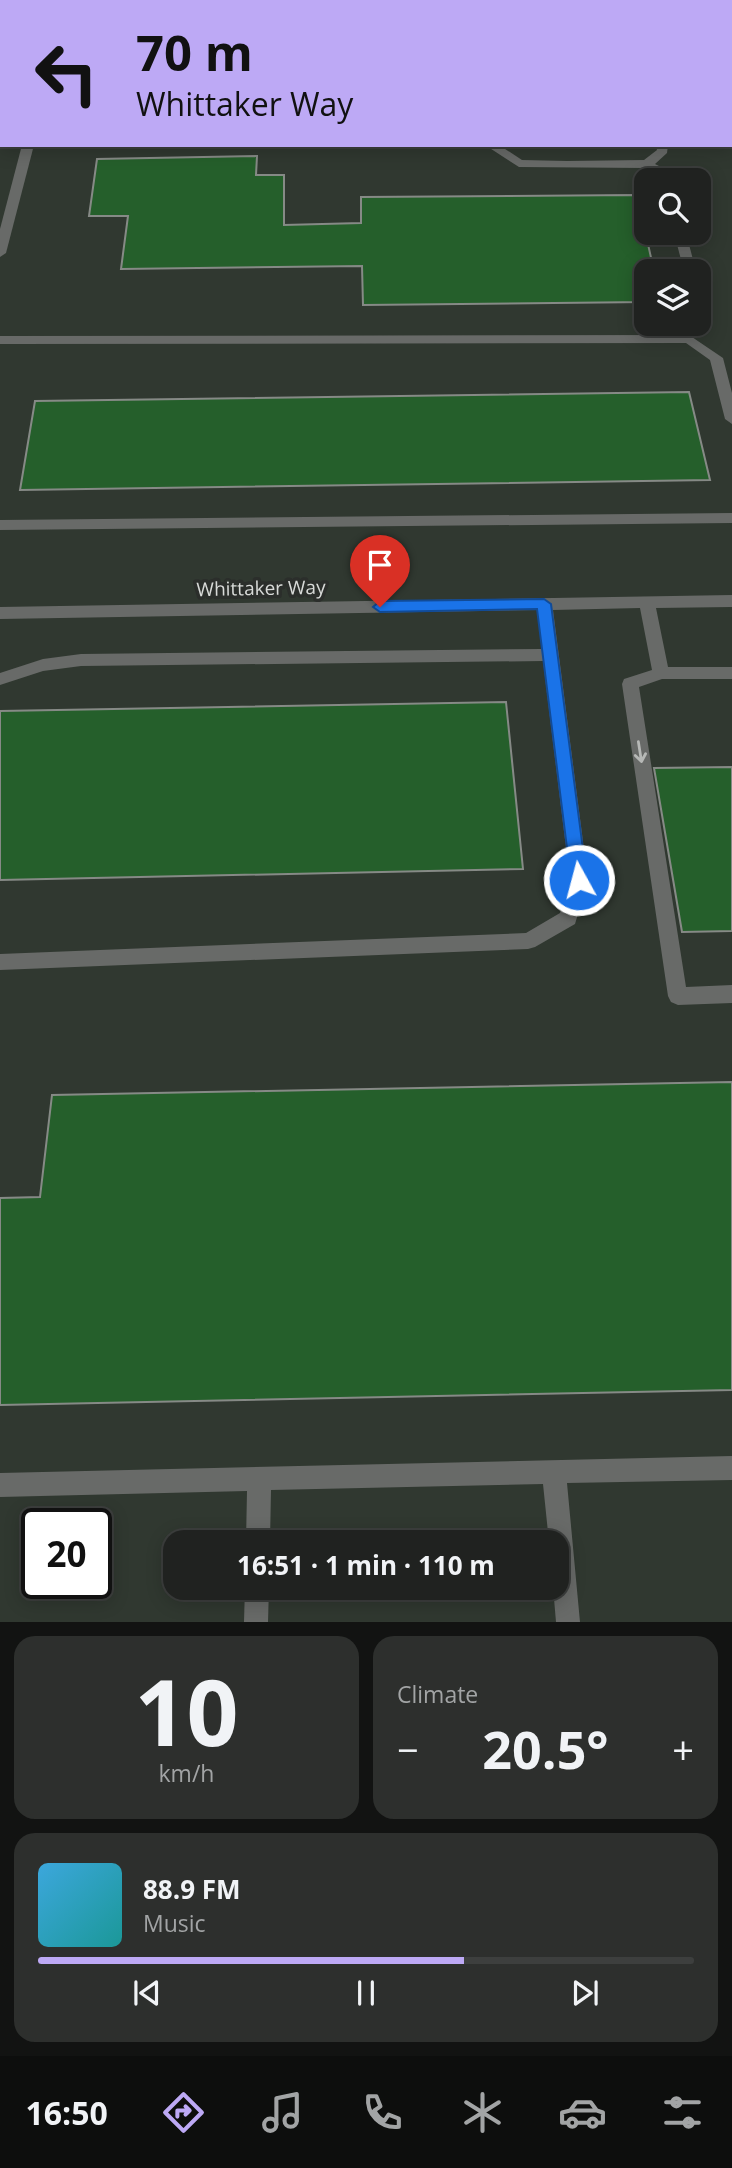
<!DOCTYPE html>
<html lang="en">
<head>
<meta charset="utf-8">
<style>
  :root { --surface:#202220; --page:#2d2f2d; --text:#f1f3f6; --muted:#a2a4a5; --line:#3d3f3e; --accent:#bda9f5 }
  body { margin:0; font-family:"Open Sans",sans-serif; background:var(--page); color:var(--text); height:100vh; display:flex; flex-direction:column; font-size:26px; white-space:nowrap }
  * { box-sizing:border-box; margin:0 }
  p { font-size:23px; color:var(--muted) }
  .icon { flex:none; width:38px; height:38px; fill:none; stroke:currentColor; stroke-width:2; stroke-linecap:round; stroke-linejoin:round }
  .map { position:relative; height:1622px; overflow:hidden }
  .panel { display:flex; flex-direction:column; gap:14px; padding:14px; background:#121312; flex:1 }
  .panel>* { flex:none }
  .guide { position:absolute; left:0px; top:0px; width:733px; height:147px; box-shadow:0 4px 18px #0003,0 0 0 2px var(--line); background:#bda9f5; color:#111; overflow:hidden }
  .tools { position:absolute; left:634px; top:168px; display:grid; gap:14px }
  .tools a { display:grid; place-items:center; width:77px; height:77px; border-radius:14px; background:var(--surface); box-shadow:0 4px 18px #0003,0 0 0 2px var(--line); font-size:35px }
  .speed { position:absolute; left:21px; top:1508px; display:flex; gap:14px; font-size:35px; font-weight:700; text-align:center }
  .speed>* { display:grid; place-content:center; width:91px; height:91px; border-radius:50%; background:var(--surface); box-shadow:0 4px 18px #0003,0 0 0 2px var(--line); line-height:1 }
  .speed .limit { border:4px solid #111; border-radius:10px; background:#fff; color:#111 }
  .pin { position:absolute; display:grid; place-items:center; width:60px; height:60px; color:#fff; margin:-72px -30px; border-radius:50% 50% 50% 0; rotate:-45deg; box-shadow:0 0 7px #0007 }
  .pin .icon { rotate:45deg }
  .me { position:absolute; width:77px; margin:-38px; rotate:353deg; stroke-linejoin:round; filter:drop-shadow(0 0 5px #0008) }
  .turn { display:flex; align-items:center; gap:24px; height:147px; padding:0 21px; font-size:32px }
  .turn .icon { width:91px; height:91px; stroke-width:2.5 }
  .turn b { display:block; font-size:49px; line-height:60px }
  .big { font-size:52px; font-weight:700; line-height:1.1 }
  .panel .tile { flex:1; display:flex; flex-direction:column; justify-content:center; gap:10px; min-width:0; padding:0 24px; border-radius:21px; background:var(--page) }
  .panel .dial { align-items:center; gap:0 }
  .dial b { font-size:91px; line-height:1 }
  .song { display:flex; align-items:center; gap:21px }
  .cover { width:84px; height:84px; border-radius:10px; background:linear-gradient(135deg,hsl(200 70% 55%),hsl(180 70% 35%)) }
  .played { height:7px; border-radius:4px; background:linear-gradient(90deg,var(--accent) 65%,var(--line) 65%) }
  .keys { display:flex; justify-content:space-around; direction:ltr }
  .heat { display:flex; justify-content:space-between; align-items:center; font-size:38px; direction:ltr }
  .panel .tiles { flex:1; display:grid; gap:14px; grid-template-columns:1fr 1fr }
  .tile:last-child { grid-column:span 2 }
  .trip { position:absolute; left:163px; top:1530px; width:406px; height:70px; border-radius:21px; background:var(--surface); box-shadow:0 4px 18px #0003,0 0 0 2px var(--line); font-weight:700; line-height:70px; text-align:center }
  .menu { display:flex; height:112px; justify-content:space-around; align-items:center; background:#0d0e0d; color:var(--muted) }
  .menu .icon { width:49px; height:49px }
  .menu .selected { color:var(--accent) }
  .menu b { font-size:32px; color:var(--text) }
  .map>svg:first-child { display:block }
</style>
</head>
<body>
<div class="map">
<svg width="732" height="1622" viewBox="0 0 732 1622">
  <rect width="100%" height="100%" fill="#2b2e2b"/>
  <!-- built -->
  <path fill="#303830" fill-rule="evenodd" d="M0 0H732V1622H0ZM2 2H732V145H2ZM646 180H698V233H646ZM646 271H698V324H646ZM37 1524H96V1584H37ZM175 1542H556V1587H175Z"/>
  <!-- building -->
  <g fill="#255f2b" stroke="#868a86" stroke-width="2">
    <path d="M257 156 256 175H284V225L361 223V197L637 195 654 271H646V302L363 305 362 266 121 269 128 216H89L97 159Z"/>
    <path d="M689 392 710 480 20 490 35 401Z"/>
    <path d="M506 702 523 869 0 880V711Z"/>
    <path d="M732 767V931L682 932 654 768Z"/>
    <path d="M732 1082V1390L0 1405V1198L40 1197 52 1095Z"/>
  </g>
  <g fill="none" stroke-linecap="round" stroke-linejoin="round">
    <!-- minor -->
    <g fill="#686a68" fill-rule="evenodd">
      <rect x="59" y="0" width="10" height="2"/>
      <rect x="302" y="0" width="10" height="2"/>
      <rect x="666" y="0" width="10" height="2"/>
      <rect x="0" y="43" width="2" height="6"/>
      <path d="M22 145H34L6 253 0 257V229Z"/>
      <path d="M485 145H499L522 160 567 161 644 160 657 150 656 145H668L667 153 655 164 669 171 673 180H661L660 176 645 168 519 167Z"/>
      <path d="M674 233H686L696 271H684Z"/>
      <path d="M689 335 723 358 732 393V424L725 419 710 360 686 343 0 344V336Z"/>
      <path d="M732 513V523L0 530V520Z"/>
      <path d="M732 595V607L656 608 668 667H732V679H662L639 687 686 987 732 985V1003L678 1005 671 1002 668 996 622 684 624 679 652 670 640 608 553 610 588 880 575 924 535 947 528 949 0 970V954L526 933 560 913 570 880 543 661 81 666 43 671 0 685V673L43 659 81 654 542 649 537 610 0 619V607Z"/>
      <path d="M732 1456V1480L567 1483 580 1622H556L553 1587H556V1542H549L543 1484 271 1490 270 1542H246L247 1491 0 1497V1473Z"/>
      <path d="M245 1587H269L268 1622H244Z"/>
    </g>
  </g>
  <!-- one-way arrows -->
  <defs><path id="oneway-shaft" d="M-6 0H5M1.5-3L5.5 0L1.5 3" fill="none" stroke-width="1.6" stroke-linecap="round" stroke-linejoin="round" transform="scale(1.75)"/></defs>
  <use stroke="#b6b8b6" href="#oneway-shaft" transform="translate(640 752) rotate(81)"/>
  <!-- route -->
  <path fill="#1a73e8" stroke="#114b97" stroke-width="2" d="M544 599 551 604 587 880 585 885H573L571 880 537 609 380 612 373 607 380 601Z"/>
  <g text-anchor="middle" stroke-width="7" stroke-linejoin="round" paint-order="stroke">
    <!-- street labels -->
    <g font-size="19" fill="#d8dad8" stroke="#2b2e2b">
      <text transform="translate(261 588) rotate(-1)" y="7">Whittaker Way</text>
    </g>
  </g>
</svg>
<div class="tools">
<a><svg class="icon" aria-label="search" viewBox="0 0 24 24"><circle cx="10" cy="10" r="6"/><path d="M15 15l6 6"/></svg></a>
<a><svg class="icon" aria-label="layers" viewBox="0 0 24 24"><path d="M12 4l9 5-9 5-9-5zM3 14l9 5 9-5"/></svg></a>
</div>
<div class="speed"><div class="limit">20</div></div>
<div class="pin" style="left:380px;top:607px;background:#d93025"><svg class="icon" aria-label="arrive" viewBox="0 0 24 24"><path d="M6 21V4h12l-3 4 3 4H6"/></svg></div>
<svg class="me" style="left:579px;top:880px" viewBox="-20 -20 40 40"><circle r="17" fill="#1a73e8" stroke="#fff" stroke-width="3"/><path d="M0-11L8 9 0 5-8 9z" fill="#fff"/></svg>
<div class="trip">16:51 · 1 min · 110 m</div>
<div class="guide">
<div class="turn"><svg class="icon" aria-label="left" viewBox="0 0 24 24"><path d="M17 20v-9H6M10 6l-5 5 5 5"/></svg><div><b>70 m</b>Whittaker Way</div></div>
</div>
</div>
<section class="panel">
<div class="tiles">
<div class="tile dial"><b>10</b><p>km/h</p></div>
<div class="tile"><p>Climate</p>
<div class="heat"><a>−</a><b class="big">20.5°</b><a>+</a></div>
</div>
<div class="tile">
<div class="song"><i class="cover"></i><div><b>88.9 FM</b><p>Music</p></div></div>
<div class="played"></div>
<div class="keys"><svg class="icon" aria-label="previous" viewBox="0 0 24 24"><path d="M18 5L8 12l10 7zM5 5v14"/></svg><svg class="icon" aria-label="pause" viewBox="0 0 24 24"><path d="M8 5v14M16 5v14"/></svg><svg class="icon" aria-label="next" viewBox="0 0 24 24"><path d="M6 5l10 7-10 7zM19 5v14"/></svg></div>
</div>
</div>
</section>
<nav class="menu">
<b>16:50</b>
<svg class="icon selected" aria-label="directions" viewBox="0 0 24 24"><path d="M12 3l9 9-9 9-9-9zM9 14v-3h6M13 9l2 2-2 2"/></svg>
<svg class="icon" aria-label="music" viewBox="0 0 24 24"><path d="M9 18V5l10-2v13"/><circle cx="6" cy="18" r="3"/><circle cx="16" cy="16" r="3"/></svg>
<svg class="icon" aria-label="phone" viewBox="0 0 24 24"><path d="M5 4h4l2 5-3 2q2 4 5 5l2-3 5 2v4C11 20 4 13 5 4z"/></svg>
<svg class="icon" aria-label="climate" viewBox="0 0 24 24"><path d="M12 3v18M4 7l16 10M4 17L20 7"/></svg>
<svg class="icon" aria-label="car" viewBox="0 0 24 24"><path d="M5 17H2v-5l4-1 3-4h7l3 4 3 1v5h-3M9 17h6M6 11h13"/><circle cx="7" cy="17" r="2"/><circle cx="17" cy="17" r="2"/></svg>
<svg class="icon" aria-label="filters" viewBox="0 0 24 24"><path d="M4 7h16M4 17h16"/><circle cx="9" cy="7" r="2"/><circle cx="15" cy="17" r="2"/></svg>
</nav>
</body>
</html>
